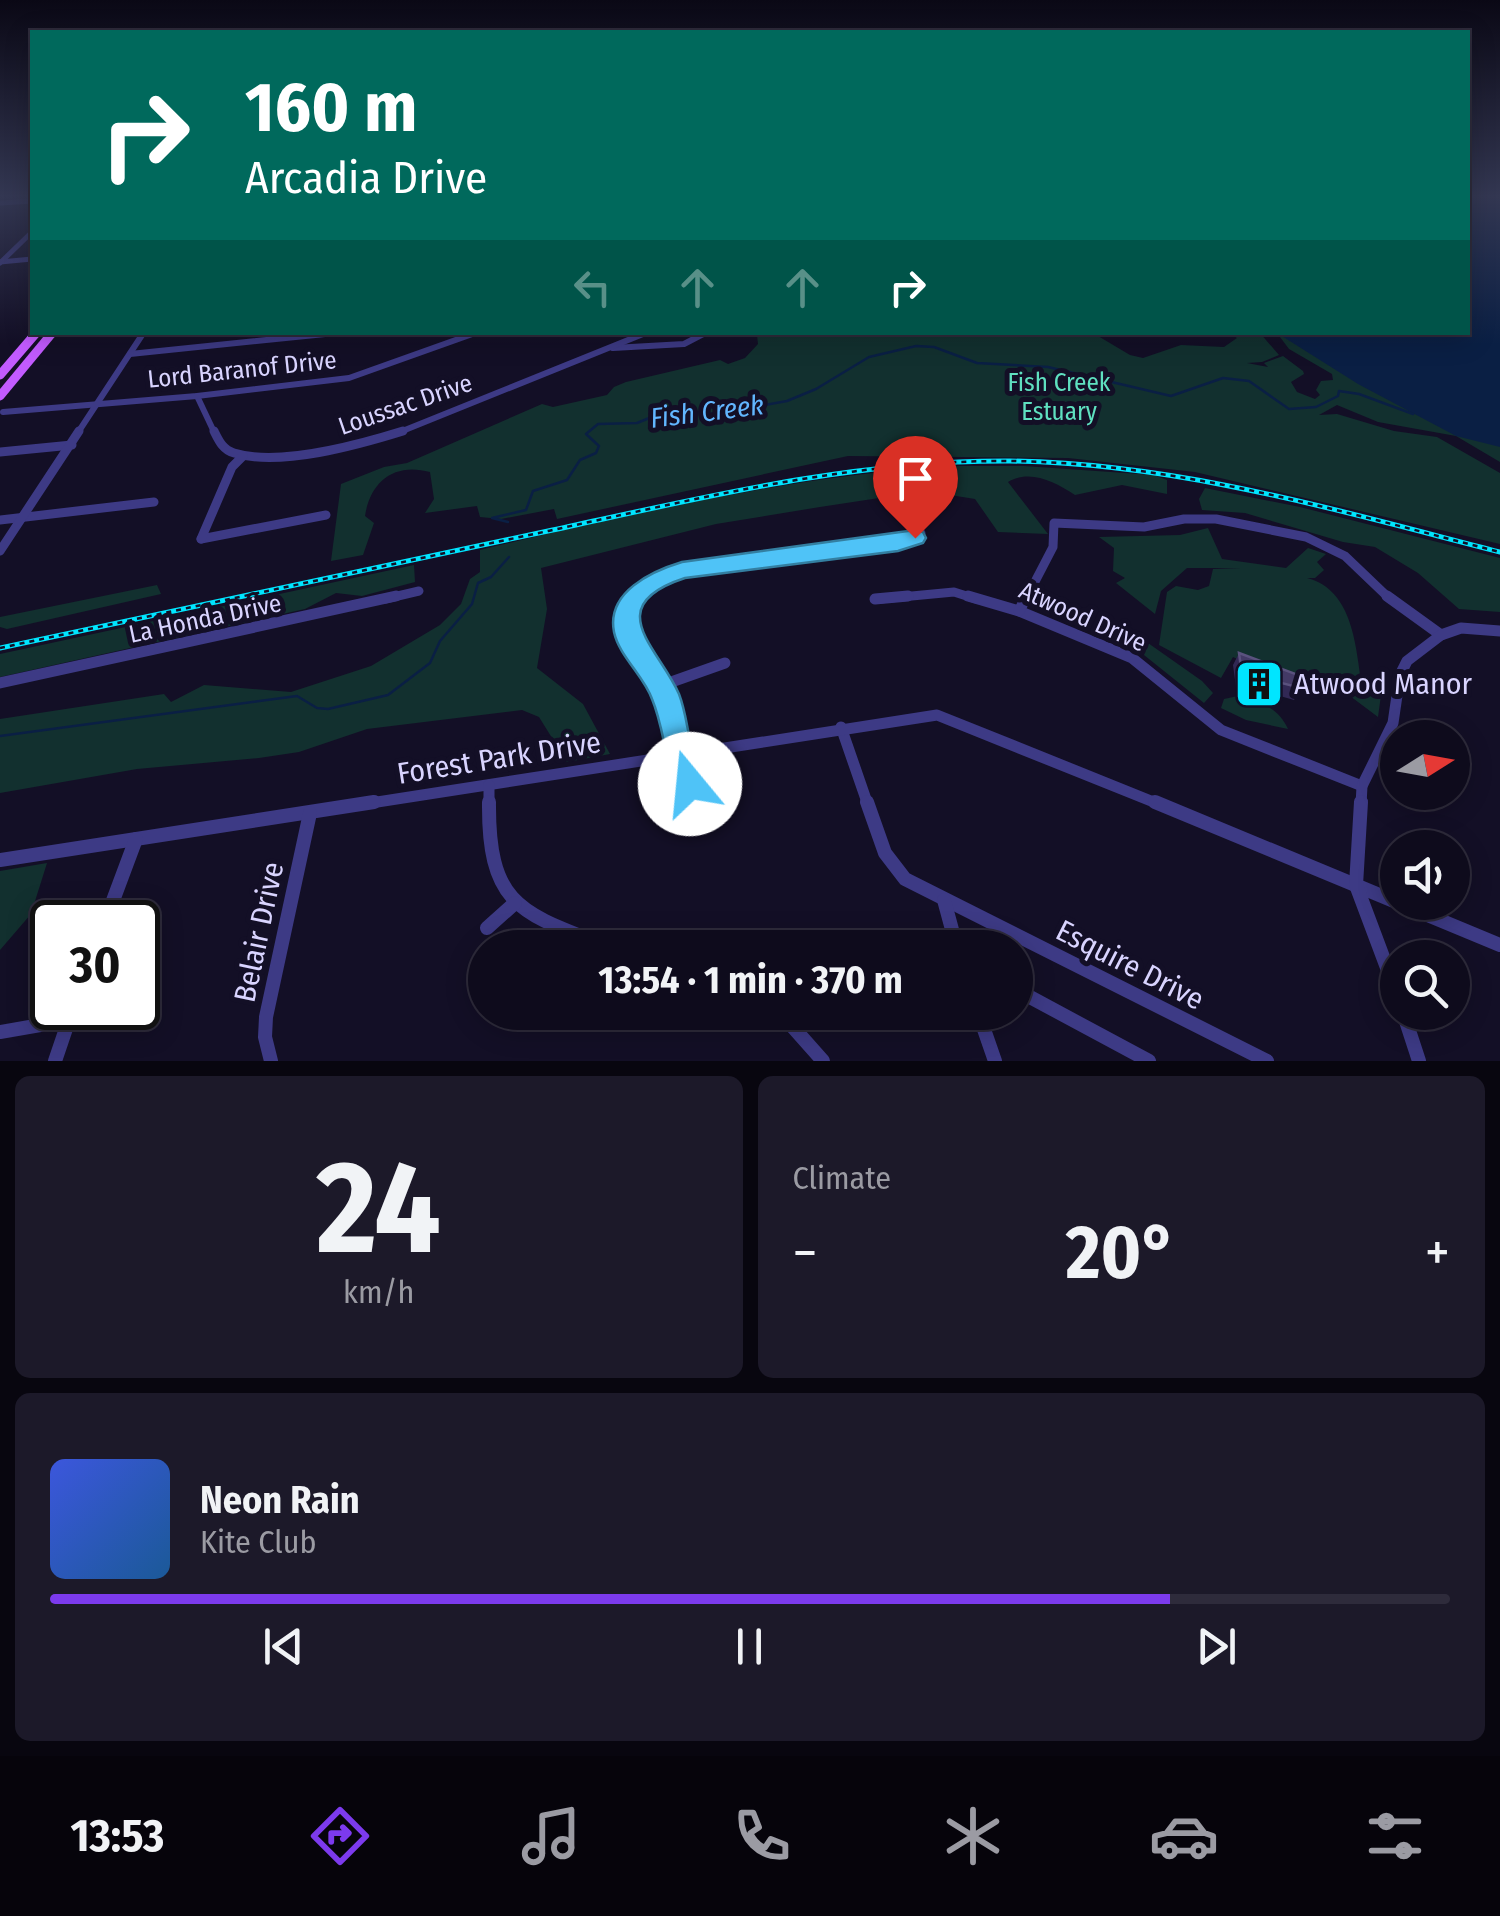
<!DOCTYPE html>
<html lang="en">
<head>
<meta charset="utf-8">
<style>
  :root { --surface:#0e0b1c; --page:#1c1929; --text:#f1f3f6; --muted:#9b9ba3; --line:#2e2b3b; --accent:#7c3aed }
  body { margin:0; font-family:"Fira Sans Condensed",sans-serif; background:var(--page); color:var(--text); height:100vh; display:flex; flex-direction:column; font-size:38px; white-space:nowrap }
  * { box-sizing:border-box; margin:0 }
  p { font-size:32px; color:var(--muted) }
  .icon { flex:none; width:55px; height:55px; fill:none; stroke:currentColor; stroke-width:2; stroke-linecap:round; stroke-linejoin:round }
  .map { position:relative; height:1061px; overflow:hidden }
  .side { display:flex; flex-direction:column; gap:15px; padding:15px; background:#08060f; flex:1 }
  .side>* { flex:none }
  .banner { position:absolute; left:30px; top:30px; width:1440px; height:305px; border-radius:0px; box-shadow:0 5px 25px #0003,0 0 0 2px var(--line); background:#00695c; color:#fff; overflow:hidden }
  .needle { width:65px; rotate:79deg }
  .tools { position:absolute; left:1380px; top:720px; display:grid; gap:20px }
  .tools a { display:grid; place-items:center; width:90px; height:90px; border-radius:50%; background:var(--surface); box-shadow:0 5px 25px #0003,0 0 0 2px var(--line); font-size:50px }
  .speed { position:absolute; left:30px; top:900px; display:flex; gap:20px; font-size:50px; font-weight:700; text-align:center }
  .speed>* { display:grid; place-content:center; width:130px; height:130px; border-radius:50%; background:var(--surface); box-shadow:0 5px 25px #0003,0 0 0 2px var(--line); line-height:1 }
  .speed .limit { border:5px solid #111; border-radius:15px; background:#fff; color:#111 }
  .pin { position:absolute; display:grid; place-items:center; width:85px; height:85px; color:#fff; margin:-102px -42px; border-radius:50% 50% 50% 0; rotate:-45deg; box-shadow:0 0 10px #0007 }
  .pin .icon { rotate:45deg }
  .me { position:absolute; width:110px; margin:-55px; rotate:343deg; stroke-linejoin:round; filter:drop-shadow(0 0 8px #0008) }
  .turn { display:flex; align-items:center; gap:35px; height:210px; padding:0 50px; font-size:45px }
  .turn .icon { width:130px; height:130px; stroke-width:2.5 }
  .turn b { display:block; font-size:70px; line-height:85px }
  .lanes { display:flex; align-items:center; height:95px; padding:0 50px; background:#0003; justify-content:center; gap:50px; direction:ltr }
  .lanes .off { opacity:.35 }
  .big { font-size:75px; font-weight:700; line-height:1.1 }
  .side .tile { flex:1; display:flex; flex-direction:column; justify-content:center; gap:15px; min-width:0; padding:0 35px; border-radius:15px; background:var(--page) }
  .side .dial { align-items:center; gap:0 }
  .dial b { font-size:130px; line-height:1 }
  .song { display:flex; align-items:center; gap:30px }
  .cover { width:120px; height:120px; border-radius:15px; background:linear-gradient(135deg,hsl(230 70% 55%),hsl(210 70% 35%)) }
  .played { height:10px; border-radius:5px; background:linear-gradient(90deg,var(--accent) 80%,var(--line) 80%) }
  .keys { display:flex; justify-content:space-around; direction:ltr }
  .heat { display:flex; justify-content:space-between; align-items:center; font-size:55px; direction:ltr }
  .side .tiles { flex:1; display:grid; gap:15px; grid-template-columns:1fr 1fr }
  .tile:last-child { grid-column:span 2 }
  .trip { position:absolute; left:468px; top:930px; width:565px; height:100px; border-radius:50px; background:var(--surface); box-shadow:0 5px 25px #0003,0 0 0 2px var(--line); font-weight:700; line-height:100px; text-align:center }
  .dock { display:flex; height:160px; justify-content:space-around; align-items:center; background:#06040b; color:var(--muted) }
  .dock .icon { width:70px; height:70px }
  .dock .active { color:var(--accent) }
  .dock b { font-size:45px; color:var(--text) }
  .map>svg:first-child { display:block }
</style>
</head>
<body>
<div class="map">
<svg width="1500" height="1061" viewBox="0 0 1500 1061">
  <rect width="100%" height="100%" fill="#130f26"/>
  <!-- green -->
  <g fill="#12302f">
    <path d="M974 332 994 337 999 333H1093L1130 355 1143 358 1181 345 1224 347 1237 338 1229 333H1260L1279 355 1262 362 1247 363 1268 367 1264 363 1283 356 1303 371 1304 374 1291 382 1297 392 1315 399 1320 395 1316 390 1321 381 1333 380 1332 374 1289 349 1277 333 1468 332 1500 399V462L1456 436 1378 422 1337 405 1319 415 1337 414 1394 431 1437 437 1500 473V544L1195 472 1068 458 848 456 557 519 554 509 501 519 480 517 477 506 425 513 434 499 430 472C394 462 370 482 365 516L374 523 363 555 331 561 341 484 384 467 407 463 542 404 553 407 607 395 614 387 626 382 720 360 728 364 745 358 758 344 757 335 763 333Z"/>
    <path d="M946 466H1024L1154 475 1167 480V494L1122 485 1075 495C1055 482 1030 469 1008 482L1048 534 998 532 975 499 925 491 820 507 716 524 541 568 547 609 537 668 583 704 610 754 567 762 539 717 522 710 367 729 299 752 259 758 137 769 0 793V719L164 694 171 702 204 685 291 692 371 666 440 625 461 604 470 579 480 572V550C633 513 790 477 946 466Z"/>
    <path d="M1205 488 1300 507 1500 558V612L1459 609 1418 573 1375 547 1343 542 1245 513 1202 510 1199 499Z"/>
    <path d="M1208 528 1222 559 1286 568 1308 548 1326 554 1317 562 1324 570 1315 578H1307C1354 590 1356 649 1362 687L1381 695 1378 717 1330 681 1307 691 1233 657 1221 678 1159 645 1167 592 1176 586 1198 590 1209 586 1213 569 1241 568H1187L1161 591 1155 614 1116 583 1125 578 1113 571 1114 548 1099 537 1180 535Z"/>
    <path d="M414 565 415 582 362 596 336 593 305 609 0 677V654Z"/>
    <path d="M157 585 161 594 7 629 0 627V617Z"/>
    <path d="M1148 643 1202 681 1213 693 1204 703 1144 655Z"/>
    <path d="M1238 696C1260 702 1278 707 1288 729L1246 720 1221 708 1224 699Z"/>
    <path d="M47 863 31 914 0 950V871Z"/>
  </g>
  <!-- water -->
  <path fill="#0a1f44" d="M1468 195H1500V447L1456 436 1358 384 1277 333 1468 332Z"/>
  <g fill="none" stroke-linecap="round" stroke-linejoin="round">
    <!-- stream -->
    <g stroke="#0a1f44" stroke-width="2.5">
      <path d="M508 522 492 518 526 510 533 491 567 480 580 460 596 453 599 446 586 434 598 424 637 423 669 410 716 414 787 401 816 389 869 357 916 346 934 347 977 363 1048 367 1171 396 1223 378 1249 381 1289 409 1316 407 1338 396 1339 391 1359 394 1413 414"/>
      <path d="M0 736 297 696 317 708 328 709 388 695 430 663 440 641 472 604 478 583 491 577 509 557"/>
    </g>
    <!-- minor-far4 -->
    <g stroke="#3d3a85" stroke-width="5">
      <path d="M0 203 32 201"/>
      <path d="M0 262 32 259"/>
      <path d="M0 263 32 232"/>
    </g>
    <!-- minor-far3 -->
    <g stroke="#3d3a85" stroke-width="6">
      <path d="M613 348 684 344 707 332"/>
      <path d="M130 354 345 332"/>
      <path d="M197 396 215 434"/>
      <path d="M3 412 197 396 349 378 478 332"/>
      <path d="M77 434 144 332"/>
      <path d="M395 434 648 332"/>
    </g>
    <!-- minor-far2 -->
    <g stroke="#3d3a85" stroke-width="9">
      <path d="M214 431C219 441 223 450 234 453 280 467 358 445 403 431"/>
      <path d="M0 452 72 445"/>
      <path d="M0 520 154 502"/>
      <path d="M201 539 326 515"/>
      <path d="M201 539 232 467 243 456"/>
      <path d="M0 551 79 431"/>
      <path d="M385 599 419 591"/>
      <path d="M635 599 662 577 683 571 898 543 921 533"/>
      <path d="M880 599 954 592 976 599"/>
      <path d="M1026 599 1053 547 1054 523 1144 527 1184 519H1216L1306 537 1345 556 1390 599"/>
    </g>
    <!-- minor-far1 -->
    <g stroke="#3d3a85" stroke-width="11">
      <path d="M637 596 627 613 626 627 665 695 676 729 678 754 688 767 696 796 714 795 717 749"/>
      <path d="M968 596 1019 611 1132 658 1221 730 1362 786"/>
      <path d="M1387 596 1441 635"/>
      <path d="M875 599 908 596"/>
      <path d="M1019 611 1027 596"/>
      <path d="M0 683 396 596"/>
      <path d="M660 686 725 663"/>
      <path d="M841 727 868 805"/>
      <path d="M358 805 937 715 1161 805"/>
      <path d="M489 805V785"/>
      <path d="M1361 805 1362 786 1393 723 1400 675 1407 661 1441 635 1461 628 1500 631"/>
    </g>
    <!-- minor -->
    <g stroke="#3d3a85" stroke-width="14">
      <path d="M489 802C488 908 522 913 611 948"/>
      <path d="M867 802 885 853 905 879 1267 1061"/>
      <path d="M1155 802 1500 945"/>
      <path d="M1361 802 1356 885 1398 997"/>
      <path d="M0 860 374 802"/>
      <path d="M944 900 957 948"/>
      <path d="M105 922 136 839"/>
      <path d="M487 928 515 903"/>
      <path d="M1015 989 1149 1061"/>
      <path d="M773 1012 792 1026 823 1061"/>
      <path d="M978 1012 995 1061"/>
      <path d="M1403 1012 1419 1061"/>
      <path d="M0 1032 69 1020"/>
      <path d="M55 1061 73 1008"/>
      <path d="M271 1061 265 1037 266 1017 310 813"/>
    </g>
    <!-- major -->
    <g stroke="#c25bff" stroke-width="9">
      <path d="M0 375 37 332"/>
      <path d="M0 396 53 332"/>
    </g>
    <!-- rail casing -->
    <g stroke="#00e5ff" stroke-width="5">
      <path id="rail" d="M0 648C183 609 366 570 548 531 701 498 853 460 1010 461 1178 463 1339 511 1500 552"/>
    </g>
    <!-- rail -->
    <use href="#rail" stroke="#130f26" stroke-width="2.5" stroke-dasharray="5" stroke-linecap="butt"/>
  </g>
  <!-- wall -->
  <path fill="#312854" d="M1239 653 1301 688 1294 700 1273 694 1271 698 1236 687 1233 665Z"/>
  <!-- building -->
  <path fill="#433a66" stroke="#5a527e" stroke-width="2.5" d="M1239 653 1301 676V688L1278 682V686L1242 675Z"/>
  <!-- sky -->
  <linearGradient id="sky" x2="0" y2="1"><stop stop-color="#0a0815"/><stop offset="0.57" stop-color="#333752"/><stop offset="1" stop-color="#333752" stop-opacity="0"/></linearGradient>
  <rect width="1500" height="344" fill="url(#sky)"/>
  <!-- route -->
  <path fill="#4fc3f7" stroke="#337fa1" stroke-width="2.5" d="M915 530 923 532 926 538 923 543 898 551 685 578C599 606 659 648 679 694 686 712 687 730 692 748 696 761 703 770 706 784L701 794 690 798 680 794C664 762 665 730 652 699 644 676 619 656 614 632 606 592 652 571 682 562Z"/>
  <!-- icons -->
  <defs>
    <g id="building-square" transform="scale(2.5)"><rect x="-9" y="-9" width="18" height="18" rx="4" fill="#00e5ff" stroke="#130f26"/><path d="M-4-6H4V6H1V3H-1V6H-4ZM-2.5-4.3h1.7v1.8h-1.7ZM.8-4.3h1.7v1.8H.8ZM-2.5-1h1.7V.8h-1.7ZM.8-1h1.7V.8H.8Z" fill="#111"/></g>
  </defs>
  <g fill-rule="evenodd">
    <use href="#building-square" x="1259" y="684"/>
  </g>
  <g text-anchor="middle" stroke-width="10" stroke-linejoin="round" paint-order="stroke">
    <!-- street labels -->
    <g font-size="25" fill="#d9d4ff" stroke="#130f26">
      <text transform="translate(242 369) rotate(-6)" y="9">Lord Baranof Drive</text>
      <text transform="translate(405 404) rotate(-19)" y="9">Loussac Drive</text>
      <text transform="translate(1083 616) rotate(24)" y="9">Atwood Drive</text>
      <text transform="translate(205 618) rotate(-12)" y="9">La Honda Drive</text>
    </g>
    <!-- park labels -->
    <g font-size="25" fill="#5fe0c0" stroke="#130f26">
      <text x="1059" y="391">Fish Creek<tspan x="1059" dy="29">Estuary</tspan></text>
    </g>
    <!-- water labels -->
    <g font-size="28" font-style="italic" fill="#62b6ff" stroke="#130f26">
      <text transform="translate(707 411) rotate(-7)" y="10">Fish Creek</text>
    </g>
    <!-- near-poi labels -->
    <g font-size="30" fill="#d9d4ff" stroke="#130f26" text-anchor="start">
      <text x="1294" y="694">Atwood Manor</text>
    </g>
    <!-- near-street labels -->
    <g font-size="30" fill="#d9d4ff" stroke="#130f26">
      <text transform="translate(499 758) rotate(-9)" y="10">Forest Park Drive</text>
      <text transform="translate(259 932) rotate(-78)" y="10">Belair Drive</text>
      <text transform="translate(1130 965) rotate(27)" y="10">Esquire Drive</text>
    </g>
  </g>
</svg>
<div class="tools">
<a><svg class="needle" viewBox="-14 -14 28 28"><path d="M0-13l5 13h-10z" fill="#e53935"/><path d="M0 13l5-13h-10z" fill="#9b9ba3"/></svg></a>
<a><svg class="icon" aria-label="sound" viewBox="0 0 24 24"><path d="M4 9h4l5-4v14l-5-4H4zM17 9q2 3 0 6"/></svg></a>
<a><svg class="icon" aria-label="search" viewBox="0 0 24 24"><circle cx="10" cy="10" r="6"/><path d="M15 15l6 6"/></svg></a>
</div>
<div class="speed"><div class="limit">30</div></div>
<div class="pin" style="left:915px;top:538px;background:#d93025"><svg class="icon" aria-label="arrive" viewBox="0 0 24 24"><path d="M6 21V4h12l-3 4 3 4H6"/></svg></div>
<svg class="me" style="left:690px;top:784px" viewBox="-20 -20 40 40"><circle r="19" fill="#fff"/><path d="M0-13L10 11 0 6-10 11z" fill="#4fc3f7"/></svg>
<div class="trip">13:54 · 1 min · 370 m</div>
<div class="banner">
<div class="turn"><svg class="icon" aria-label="right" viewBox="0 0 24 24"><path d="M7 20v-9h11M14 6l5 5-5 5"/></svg><div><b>160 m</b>Arcadia Drive</div></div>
<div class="lanes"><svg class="icon off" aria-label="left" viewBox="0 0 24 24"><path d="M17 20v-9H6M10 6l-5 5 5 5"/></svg><svg class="icon off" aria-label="ahead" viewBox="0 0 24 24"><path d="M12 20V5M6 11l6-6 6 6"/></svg><svg class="icon off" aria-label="ahead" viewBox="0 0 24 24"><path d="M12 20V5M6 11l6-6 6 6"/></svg><svg class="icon" aria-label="right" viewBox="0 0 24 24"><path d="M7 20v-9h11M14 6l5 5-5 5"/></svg></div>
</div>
</div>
<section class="side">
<div class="tiles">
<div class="tile dial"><b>24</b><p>km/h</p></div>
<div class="tile"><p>Climate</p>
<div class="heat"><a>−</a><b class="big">20°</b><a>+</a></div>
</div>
<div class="tile">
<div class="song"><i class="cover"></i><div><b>Neon Rain</b><p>Kite Club</p></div></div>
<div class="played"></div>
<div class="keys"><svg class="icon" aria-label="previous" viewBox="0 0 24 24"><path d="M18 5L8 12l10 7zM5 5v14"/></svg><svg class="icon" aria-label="pause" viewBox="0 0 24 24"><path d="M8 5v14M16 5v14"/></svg><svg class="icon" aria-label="next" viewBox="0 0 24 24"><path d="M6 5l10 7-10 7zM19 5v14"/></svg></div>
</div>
</div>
</section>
<nav class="dock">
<b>13:53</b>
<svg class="icon active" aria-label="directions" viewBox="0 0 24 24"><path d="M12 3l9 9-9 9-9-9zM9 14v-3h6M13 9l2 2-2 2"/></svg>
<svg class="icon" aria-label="music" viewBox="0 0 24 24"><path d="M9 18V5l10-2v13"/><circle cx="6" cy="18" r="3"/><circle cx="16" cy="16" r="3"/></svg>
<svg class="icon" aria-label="phone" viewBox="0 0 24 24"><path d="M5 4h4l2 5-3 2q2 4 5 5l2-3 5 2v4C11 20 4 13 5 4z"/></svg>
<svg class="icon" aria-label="climate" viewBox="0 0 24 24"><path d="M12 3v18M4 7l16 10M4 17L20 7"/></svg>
<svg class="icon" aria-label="car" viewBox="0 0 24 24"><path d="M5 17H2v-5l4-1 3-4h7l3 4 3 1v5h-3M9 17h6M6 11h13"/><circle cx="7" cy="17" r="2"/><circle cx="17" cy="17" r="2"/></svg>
<svg class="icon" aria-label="filters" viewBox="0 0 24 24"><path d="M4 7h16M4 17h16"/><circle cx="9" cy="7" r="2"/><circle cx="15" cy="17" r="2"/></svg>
</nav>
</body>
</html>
